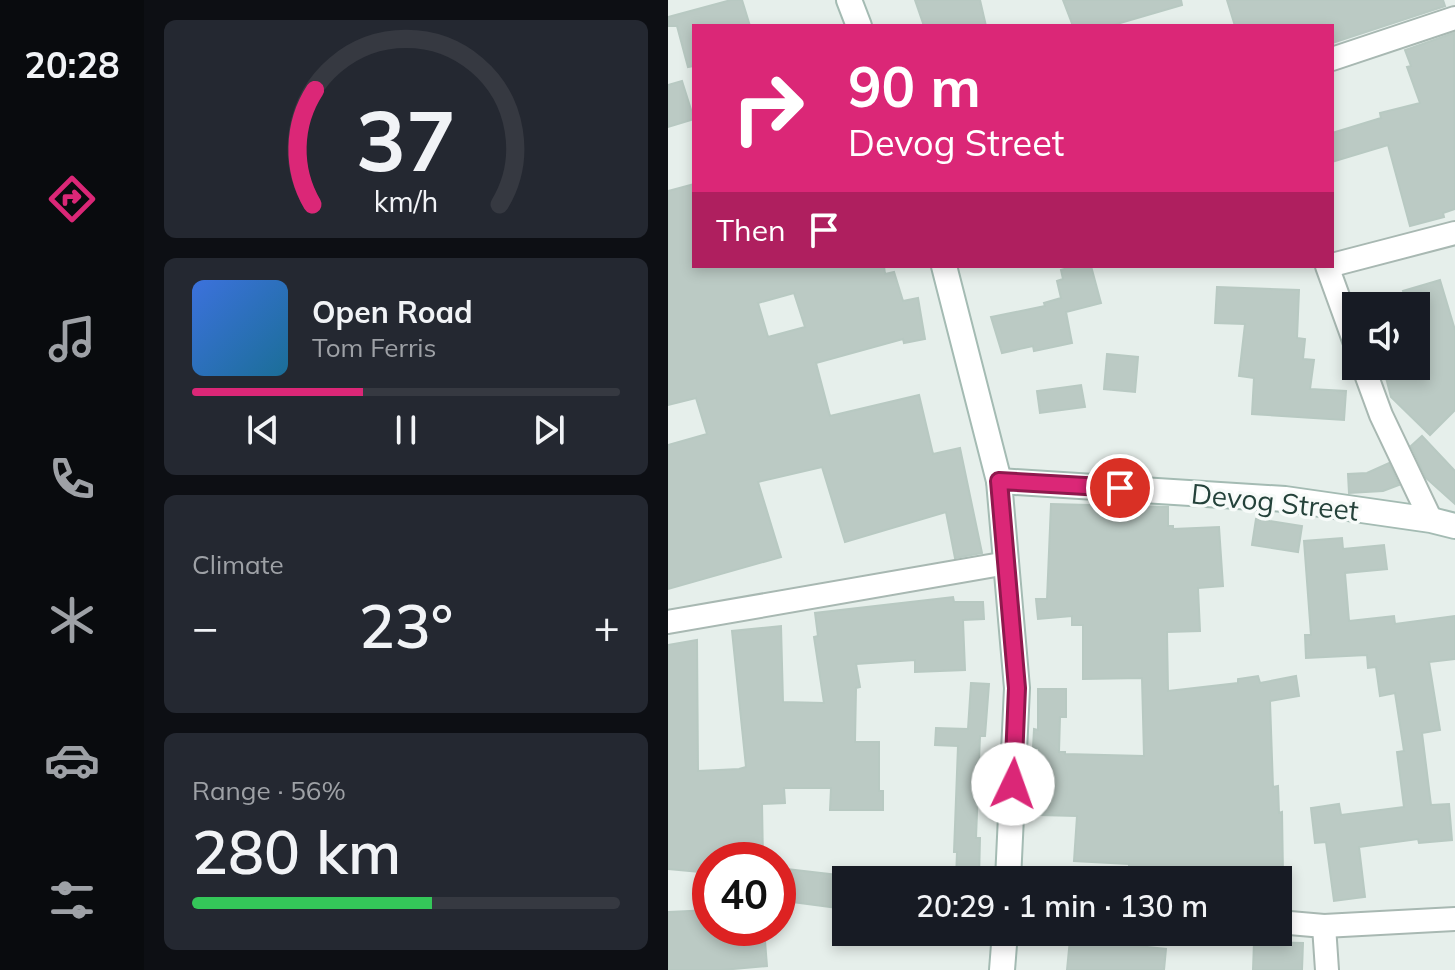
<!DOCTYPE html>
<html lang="en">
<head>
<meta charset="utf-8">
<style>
  :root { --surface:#171b24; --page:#242831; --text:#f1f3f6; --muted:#9ea1a6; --line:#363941; --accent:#db2777 }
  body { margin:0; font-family:Mulish,sans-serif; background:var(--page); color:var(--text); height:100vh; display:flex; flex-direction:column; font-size:30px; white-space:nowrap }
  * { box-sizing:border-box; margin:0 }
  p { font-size:26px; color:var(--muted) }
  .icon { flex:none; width:44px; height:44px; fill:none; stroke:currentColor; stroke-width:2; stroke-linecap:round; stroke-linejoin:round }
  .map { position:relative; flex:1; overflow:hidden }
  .side { display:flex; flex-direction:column; gap:20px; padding:20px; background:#0d0f14; width:524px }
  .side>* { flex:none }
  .guide { position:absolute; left:24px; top:24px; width:642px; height:244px; border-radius:0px; box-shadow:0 4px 12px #0003; background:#db2777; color:#fff; overflow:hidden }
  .buttons { position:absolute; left:674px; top:292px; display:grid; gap:16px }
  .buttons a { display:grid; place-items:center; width:88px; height:88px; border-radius:0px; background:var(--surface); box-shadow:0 4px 12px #0003; font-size:40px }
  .speed { position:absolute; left:24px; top:842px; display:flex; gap:16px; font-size:40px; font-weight:700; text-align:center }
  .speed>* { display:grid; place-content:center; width:104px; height:104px; border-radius:50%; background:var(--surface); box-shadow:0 4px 12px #0003; line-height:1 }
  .speed .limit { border:12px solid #d22; background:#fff; color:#111 }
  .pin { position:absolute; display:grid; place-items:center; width:68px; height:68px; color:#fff; margin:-34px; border:4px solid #fff; border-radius:50%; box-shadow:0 2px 8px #0007 }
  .me { position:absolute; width:88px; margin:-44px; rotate:3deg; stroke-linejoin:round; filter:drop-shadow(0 0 6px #0008) }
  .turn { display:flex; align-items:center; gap:28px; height:168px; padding:0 24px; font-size:36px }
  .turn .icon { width:104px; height:104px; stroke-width:2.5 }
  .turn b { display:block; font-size:56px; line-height:68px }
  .then { display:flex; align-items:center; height:76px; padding:0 24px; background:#0003; gap:16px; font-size:30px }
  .big { font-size:60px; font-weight:600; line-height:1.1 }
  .side .widget { flex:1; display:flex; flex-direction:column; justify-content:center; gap:12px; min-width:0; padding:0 28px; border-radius:12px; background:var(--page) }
  .side .dial { align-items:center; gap:0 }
  .dial svg { height:208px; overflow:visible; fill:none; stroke:var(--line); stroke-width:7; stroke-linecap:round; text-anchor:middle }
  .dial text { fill:var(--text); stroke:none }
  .song { display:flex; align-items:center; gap:24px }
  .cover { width:96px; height:96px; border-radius:12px; background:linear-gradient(135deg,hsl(220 70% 55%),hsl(200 70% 35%)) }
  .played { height:8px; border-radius:4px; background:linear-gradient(90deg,var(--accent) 40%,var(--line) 40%) }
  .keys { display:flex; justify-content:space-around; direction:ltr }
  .heat { display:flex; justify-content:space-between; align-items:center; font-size:44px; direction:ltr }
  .charge { height:12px; border-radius:6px; background:linear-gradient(90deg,#34c759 56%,var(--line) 0) }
  .trip { position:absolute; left:164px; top:866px; width:460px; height:80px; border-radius:0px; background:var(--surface); box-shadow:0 4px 12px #0003; font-weight:600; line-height:80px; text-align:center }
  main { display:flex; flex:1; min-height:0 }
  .dock { display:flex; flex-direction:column; width:144px; justify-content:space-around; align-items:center; background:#090b0e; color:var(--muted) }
  .dock .icon { width:56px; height:56px }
  .dock .active { color:var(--accent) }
  .dock b { font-size:36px; color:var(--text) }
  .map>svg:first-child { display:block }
</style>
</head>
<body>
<main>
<nav class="dock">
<b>20:28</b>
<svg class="icon active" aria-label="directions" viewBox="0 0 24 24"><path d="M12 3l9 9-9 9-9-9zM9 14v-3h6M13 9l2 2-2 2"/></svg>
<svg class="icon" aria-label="music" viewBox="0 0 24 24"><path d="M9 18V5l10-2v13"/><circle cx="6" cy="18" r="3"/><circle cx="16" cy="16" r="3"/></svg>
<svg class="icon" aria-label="phone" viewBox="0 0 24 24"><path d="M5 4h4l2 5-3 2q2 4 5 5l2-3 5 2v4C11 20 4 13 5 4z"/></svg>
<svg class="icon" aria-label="climate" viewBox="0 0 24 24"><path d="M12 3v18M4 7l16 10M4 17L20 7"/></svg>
<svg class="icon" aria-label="car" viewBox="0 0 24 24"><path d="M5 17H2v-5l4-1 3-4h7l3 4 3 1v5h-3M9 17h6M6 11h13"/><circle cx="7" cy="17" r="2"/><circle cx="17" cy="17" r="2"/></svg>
<svg class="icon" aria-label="filters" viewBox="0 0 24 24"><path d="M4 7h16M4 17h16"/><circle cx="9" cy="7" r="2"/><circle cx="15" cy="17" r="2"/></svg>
</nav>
<section class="side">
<div class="widget dial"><svg viewBox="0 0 100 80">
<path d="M14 69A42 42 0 1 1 86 69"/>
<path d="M14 69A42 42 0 0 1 15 25" stroke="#db2777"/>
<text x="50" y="56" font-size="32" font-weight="700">37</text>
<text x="50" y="72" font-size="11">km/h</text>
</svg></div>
<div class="widget">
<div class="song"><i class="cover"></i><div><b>Open Road</b><p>Tom Ferris</p></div></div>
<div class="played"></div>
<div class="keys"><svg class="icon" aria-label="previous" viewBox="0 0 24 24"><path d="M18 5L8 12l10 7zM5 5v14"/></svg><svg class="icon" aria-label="pause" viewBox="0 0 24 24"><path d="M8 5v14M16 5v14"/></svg><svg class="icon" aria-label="next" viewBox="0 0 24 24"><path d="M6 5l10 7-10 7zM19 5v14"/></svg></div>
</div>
<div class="widget"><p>Climate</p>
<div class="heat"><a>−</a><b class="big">23°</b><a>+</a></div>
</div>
<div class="widget"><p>Range · 56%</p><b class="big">280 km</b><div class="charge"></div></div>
</section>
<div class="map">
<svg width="787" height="970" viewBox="0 0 787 970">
  <rect width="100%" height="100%" fill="#e6efeb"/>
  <!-- building -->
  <g fill="#bbcac4" stroke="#b8c9c2" stroke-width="2" fill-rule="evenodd">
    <path d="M63 0H74L82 26H26V66L20 67 9 26H0V17Z"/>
    <path d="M247 0H312L318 26H256Z"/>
    <path d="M395 0H513L514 5 442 26H405Z"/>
    <path d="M559 0H775L777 6 664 43V26H567Z"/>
    <path d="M786 33 787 209 775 213 776 217 742 226 720 145 664 162V133L713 118 712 113 752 103 739 67 743 66 737 50Z"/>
    <path d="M14 81 26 119 0 127V85Z"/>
    <path d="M26 184V266H216L217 274 226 272 235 301 250 298 257 339 236 343 235 339 148 363 162 416 251 395 265 454 292 448 314 553 287 558 278 512 177 542 154 467 90 482 113 557 0 589V445L39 434 28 398 0 405V191ZM126 293 137 327 100 337 90 303Z"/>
    <path d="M407 266H423L433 303 398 312 404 343 366 351 365 346 334 353 323 317 377 306 376 303 393 298 389 281 395 279 393 270Z"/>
    <path d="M772 280 787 330V410L762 435 723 397 715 366H748V306H740L735 291Z"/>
    <path d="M549 287 631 290 629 338 637 339 635 359 646 360 642 389 678 391 676 420 584 414 586 378 571 376 577 324 547 323Z"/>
    <path d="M439 354 470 357 467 392 436 389Z"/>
    <path d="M413 385 417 407 372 413 369 391Z"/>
    <path d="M754 436 787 471V504L758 478 743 446Z"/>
    <path d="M721 463 731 485 715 491 681 493 680 474 699 473Z"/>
    <path d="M383 504 500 507V526H505V529L551 527 555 586 530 588 532 631 499 632 500 691 570 683V679L590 676 592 683 628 676 631 696 602 701 605 787 610 786 611 813 614 812 615 875 577 876V872L485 874V880H461V864L406 861 409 816 372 815 374 782H370L371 748H365L366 729 370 730V689H398V717H392L391 752H397V754L476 756 474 678 415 679V625H404V616L370 619 368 599H379Z"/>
    <path d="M588 519 634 526 630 552 584 545Z"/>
    <path d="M674 538 675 549 716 545 719 569 677 573 681 621 726 616 727 624 787 616V659L761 662 772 730 754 733 763 805 781 804 784 840 751 843 750 839 691 847 697 897 666 901 658 842 647 843 643 808 671 804 673 815 736 807 729 752 736 751 727 693 712 696 708 667 700 668 699 655 638 658 637 635H643L636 541Z"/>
    <path d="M285 597 286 602H315L316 619 295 620 297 670 247 672V660L188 664 192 687 188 688 187 742H211V791H215V810H162L163 788H116L117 803 94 804 95 860H42V873L0 869V645L29 640 30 771 71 769 78 767 64 631 113 626 115 702 156 703 146 637 150 636 147 613Z"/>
    <path d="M303 683 321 684 317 736H312L308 838H312L311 880H288L289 852H286L290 746 267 745 268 728 300 729Z"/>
    <path d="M110 868 178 876V909L110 900Z"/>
    <path d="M42 910V928H96L99 966 54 970H0V912Z"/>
    <path d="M402 939 498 949 496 970H399Z"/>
    <path d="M586 942 635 943 634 970H585Z"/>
  </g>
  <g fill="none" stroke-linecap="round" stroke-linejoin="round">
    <!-- street casing -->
    <g stroke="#a8b8b2" stroke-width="26">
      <g id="street">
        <path d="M664 59 787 18"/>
        <path d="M664 265 787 233"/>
        <path d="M659 266 688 346"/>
        <path d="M695 366 713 415 763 520"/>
        <path d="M0 622 339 563"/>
        <path d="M610 922 656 926 787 919"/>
        <path d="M656 926 659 970"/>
      </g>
    </g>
    <!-- secondary casing -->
    <g stroke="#a4bbb3" stroke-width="28">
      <g id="secondary">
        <path d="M181 0 191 26"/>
        <path d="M276 266 331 481 349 688 340 880"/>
        <path d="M331 481 617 499 763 520 787 526"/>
        <path d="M334 970 337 932"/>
      </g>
    </g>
    <!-- street -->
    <use href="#street" stroke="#fff" stroke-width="22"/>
    <!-- secondary -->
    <use href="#secondary" stroke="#fff" stroke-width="24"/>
  </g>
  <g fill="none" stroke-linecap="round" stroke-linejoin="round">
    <!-- route casing -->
    <g stroke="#8e194d" stroke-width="20">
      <path id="route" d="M345 784 349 688 331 481 452 488"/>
    </g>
    <!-- route -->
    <use href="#route" stroke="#db2777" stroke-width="14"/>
  </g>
  <g text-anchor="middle" stroke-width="7" stroke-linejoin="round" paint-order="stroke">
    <!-- street labels -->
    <g font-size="28" fill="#24423a" stroke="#f7fbf9">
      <text transform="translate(607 502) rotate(6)" y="10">Devog Street</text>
    </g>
  </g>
</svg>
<div class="buttons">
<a><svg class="icon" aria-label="sound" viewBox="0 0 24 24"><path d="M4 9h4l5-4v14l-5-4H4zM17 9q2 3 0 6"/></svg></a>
</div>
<div class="speed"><div class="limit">40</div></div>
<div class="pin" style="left:452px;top:488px;background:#d93025"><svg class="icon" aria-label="arrive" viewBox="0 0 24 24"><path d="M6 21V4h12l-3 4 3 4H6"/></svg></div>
<svg class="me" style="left:345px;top:784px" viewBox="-20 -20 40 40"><circle r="19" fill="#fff"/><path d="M0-13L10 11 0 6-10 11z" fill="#db2777"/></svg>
<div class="trip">20:29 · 1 min · 130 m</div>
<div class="guide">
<div class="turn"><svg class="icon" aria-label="right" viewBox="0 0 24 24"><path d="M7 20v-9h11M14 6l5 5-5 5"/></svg><div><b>90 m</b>Devog Street</div></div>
<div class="then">Then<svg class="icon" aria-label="arrive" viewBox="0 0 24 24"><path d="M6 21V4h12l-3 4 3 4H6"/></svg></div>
</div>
</div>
</main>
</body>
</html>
